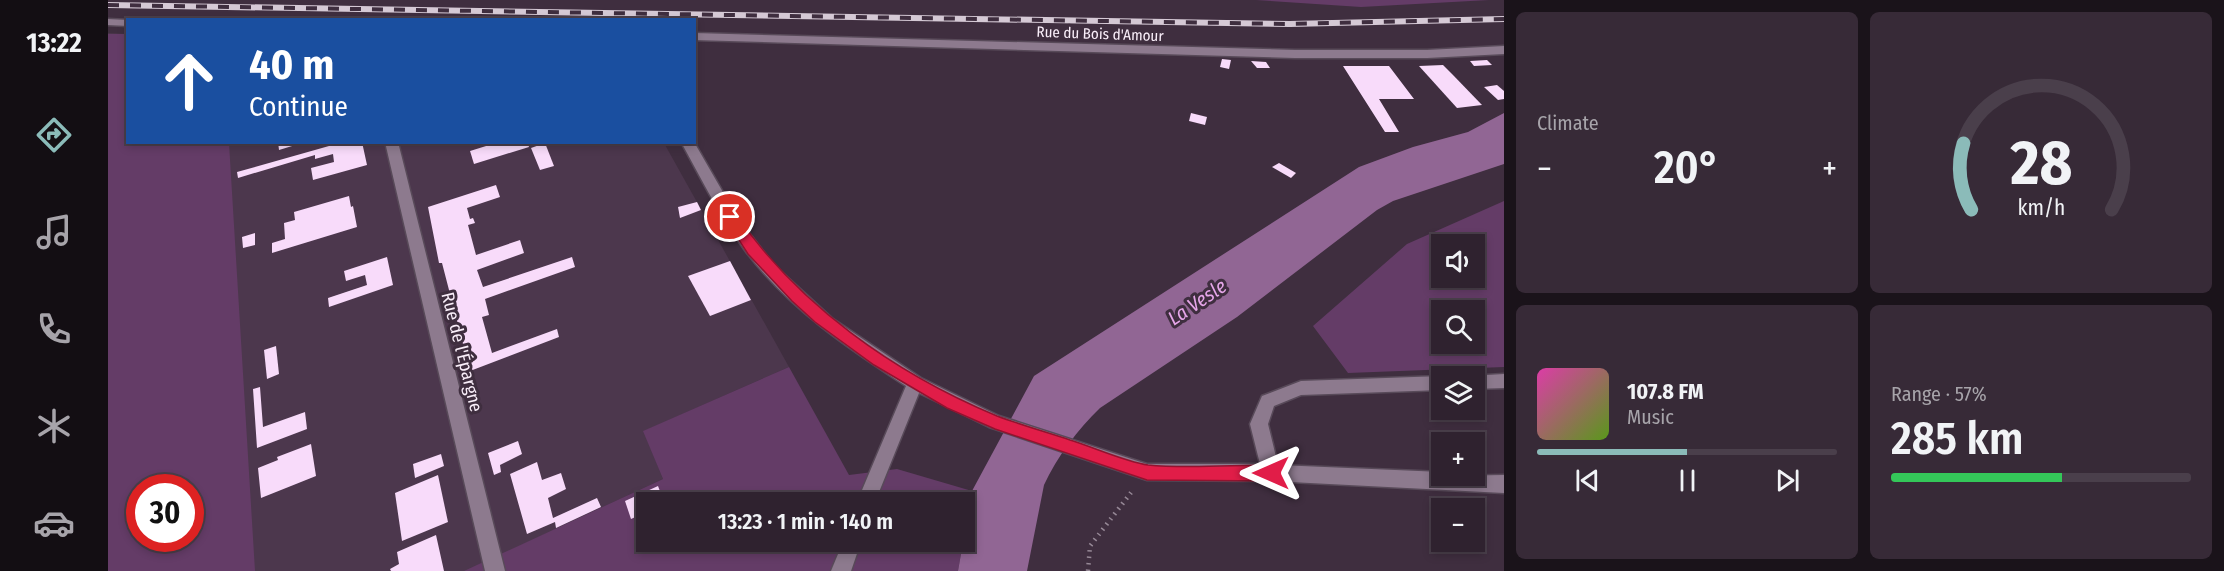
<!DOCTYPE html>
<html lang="en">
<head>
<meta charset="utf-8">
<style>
  :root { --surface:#2f222f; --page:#372a37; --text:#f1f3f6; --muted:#a7a4aa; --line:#4a3f4b; --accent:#8bbbb9 }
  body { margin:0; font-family:"Fira Sans Condensed",sans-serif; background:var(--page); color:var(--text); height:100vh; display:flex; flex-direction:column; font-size:22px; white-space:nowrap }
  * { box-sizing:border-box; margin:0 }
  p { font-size:20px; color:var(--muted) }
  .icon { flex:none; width:33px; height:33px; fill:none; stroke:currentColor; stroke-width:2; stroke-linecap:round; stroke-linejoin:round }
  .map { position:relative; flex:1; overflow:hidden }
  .side { display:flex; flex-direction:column; gap:12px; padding:12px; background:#1a131a; width:720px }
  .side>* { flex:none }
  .banner { position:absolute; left:18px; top:18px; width:570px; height:126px; border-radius:0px; box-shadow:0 3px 9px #0003,0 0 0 2px var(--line); background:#1a4fa0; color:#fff; overflow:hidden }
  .controls { position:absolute; left:1323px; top:234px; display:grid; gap:12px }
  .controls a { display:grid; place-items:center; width:54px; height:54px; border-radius:0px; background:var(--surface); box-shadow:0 3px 9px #0003,0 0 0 2px var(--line); font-size:30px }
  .speed { position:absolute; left:18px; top:474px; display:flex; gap:12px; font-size:30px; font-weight:700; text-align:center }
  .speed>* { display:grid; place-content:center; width:78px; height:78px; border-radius:50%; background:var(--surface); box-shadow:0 3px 9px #0003,0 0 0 2px var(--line); line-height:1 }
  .speed .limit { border:9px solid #d22; background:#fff; color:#111 }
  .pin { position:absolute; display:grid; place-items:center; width:51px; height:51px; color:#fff; margin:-26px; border:3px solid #fff; border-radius:50%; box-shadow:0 2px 6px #0007 }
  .me { position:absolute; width:66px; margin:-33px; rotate:270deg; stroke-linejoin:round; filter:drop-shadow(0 0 4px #0008) }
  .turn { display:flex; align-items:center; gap:21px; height:126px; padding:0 24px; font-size:27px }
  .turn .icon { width:78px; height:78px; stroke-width:2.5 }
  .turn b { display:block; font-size:42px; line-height:51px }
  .big { font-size:45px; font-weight:600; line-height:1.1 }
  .side .card { flex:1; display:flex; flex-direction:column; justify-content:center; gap:9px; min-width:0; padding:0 21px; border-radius:9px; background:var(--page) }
  .side .dial { align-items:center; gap:0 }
  .dial svg { height:156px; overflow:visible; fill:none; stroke:var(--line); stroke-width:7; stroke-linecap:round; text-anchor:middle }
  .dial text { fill:var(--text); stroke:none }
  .song { display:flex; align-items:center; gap:18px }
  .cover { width:72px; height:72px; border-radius:9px; background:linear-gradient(135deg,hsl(320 70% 55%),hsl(90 70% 35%)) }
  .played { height:6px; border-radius:3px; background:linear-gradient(90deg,var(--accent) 50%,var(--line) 50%) }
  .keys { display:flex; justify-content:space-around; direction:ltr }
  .heat { display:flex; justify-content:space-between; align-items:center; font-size:33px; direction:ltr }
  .charge { height:9px; border-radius:4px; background:linear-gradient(90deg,#34c759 57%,var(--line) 0) }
  .side .tiles { flex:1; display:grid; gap:12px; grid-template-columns:repeat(2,1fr) }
  .trip { position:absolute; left:528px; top:492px; width:339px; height:60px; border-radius:0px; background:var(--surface); box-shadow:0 3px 9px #0003,0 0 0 2px var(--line); font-weight:600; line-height:60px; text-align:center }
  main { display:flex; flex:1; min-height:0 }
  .tab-bar { display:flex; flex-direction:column; width:108px; justify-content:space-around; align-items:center; background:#130e13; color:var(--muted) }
  .tab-bar .icon { width:42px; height:42px }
  .tab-bar .on { color:var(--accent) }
  .tab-bar b { font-size:27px; color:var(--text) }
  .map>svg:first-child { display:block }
</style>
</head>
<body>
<main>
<nav class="tab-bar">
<b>13:22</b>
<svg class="icon on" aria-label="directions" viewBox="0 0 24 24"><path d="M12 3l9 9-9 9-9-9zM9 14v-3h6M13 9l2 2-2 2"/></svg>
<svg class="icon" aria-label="music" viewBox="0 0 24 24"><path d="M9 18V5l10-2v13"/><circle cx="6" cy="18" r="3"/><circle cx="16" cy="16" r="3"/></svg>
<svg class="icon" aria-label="phone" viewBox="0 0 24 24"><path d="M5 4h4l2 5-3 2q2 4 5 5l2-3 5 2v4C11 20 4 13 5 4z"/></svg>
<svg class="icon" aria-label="climate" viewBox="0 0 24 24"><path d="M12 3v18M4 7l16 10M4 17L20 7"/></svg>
<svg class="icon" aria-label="car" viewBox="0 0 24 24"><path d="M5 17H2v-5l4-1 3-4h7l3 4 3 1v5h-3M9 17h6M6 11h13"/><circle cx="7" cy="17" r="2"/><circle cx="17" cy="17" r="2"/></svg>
</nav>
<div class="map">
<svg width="1396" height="571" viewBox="0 0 1396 571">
  <rect width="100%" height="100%" fill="#3f2e3f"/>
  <!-- built -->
  <path fill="#4c374d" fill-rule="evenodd" d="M0 33 19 34 20 142 556 143 681 367 536 431 555 479 405 549 411 571H0ZM32 488H82V538H32Z"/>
  <!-- green -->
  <g fill="#643c67" fill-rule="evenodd">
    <path d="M1148 0H1381L1253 7Z"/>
    <path d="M0 34H19L20 142 121 143 147 571H0ZM32 488H82V538H32Z"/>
    <path d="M1396 201V367L1240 373 1205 326 1299 244ZM1334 244H1366V278H1334ZM1334 310H1366V344H1334Z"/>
    <path d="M681 367 741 475 789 469 864 491 857 533 856 502H538V542H855L850 571H356L555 479 535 431Z"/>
  </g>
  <!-- water -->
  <path fill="#916694" d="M1396 113V164L1285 201 1269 210 1129 317 992 408C970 429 949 457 936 485L919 571H850L864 491 926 376 1251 167 1305 147 1360 132Z"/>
  <!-- building -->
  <g fill="#f8dbfa">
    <path d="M1114 59 1123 60 1121 69 1112 67Z"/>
    <path d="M1379 60 1384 65 1366 66 1362 61Z"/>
    <path d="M1143 61 1158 62 1162 68H1149Z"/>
    <path d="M1335 65 1345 75 1374 105 1349 108 1311 66Z"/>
    <path d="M1235 66H1281L1306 99H1271L1291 132H1277Z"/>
    <path d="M1389 85 1396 91V99L1390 100 1376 87Z"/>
    <path d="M1083 113 1099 117 1097 125 1081 121Z"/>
    <path d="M170 142H193L194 143 171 150Z"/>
    <path d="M221 142H254L259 165 205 180 203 168 226 162 225 154 207 159V155L130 178 129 172 221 146Z"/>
    <path d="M391 142H419L421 147 366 164 362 151Z"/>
    <path d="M437 143 446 166 432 170 423 148Z"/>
    <path d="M1171 163 1188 173 1183 178 1164 167Z"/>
    <path d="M388 185 392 197 359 208 362 219 365 218 367 223 360 225 368 255 412 240 416 253 369 270 375 287 464 257 467 267 377 299 381 315 374 317 384 353 449 329 451 337 362 371 334 263H331L320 207Z"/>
    <path d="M241 196 243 207 245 206 249 227 164 253V243L177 239 176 223 187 220 186 212Z"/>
    <path d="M589 202 593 210 572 218 570 207Z"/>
    <path d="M147 233V245L135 248 134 237Z"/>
    <path d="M279 257 285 285 221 307 220 298 259 285 257 275 238 281 236 271Z"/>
    <path d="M622 261 643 300 602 316 580 276Z"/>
    <path d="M168 346 171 374 159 379 156 350Z"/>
    <path d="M152 387 155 427 197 412 199 429 149 448 145 389Z"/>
    <path d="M410 441 414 454 392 465 393 472 386 475 380 453Z"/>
    <path d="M203 444 208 476 153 498 150 468 170 460 169 457Z"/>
    <path d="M333 454 336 466 307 478 305 464Z"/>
    <path d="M429 462 434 480 453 473 458 489 440 498 445 518 489 498 493 507 448 528 447 522 419 534 402 474Z"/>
    <path d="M330 475 340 522 294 541 287 493Z"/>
    <path d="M550 486 556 502H538V531L532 515 523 519 517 501Z"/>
    <path d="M599 493 604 502H577Z"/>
    <path d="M328 535 336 571H283L282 569 291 564 289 552Z"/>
  </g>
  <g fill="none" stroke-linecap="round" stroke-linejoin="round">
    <!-- minor casing -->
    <g stroke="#584a59" stroke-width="3">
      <g id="minor">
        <path d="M0 19 20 20V26L0 25Z"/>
        <path d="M586 33 1187 50H1319L1396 46V54L1319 58H1187L586 40Z"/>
        <path d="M277 142H290L397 571H377Z"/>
        <path d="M573 142H586L631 220 666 265 725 319 813 378 891 416 1039 464H1152L1142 424 1154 396 1193 381 1334 376H1336H1334V390L1193 395 1166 406 1160 424 1170 465 1334 472V476L1396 475V493L1163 481 1039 480 881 427 811 393 767 502H749L798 386C740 348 682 309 639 253 613 219 594 180 573 142Z"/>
        <path d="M1396 374V388L1366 389V376H1361Z"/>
        <path d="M735 542H753L743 571H723Z"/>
      </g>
    </g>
    <!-- path -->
    <path stroke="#968896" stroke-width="4.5" stroke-dasharray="1.5 5" stroke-linecap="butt" d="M980 571 982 546 1025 490"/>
    <!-- minor -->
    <use href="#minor" fill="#8d7a8e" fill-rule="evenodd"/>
    <!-- rail casing -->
    <g stroke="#d5c9d5" stroke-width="6">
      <path id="rail" d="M0 5 1182 24 1396 19"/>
    </g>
    <!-- rail -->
    <use href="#rail" stroke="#3f2e3f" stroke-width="4" stroke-dasharray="11" stroke-linecap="butt"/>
  </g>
  <!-- route -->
  <path fill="#e11d48" stroke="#92132f" stroke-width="1.5" d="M622 212 627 213C690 305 786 373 889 416 913 425 938 432 962 440 985 447 1018 462 1040 465 1077 469 1125 465 1163 465L1168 468 1171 473 1168 479 1163 481 1039 480 887 429 839 408 766 365 707 322 684 301 640 254 616 217Z"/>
  <g text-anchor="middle" stroke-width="6" stroke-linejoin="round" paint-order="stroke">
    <!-- far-street labels -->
    <g font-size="15" fill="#f9eef9" stroke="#3f2e3f">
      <text transform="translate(992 34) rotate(2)" y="5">Rue du Bois d'Amour</text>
    </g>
    <!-- street labels -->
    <g font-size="18" fill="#f9eef9" stroke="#3f2e3f">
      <text transform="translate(354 352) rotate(76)" y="6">Rue de l'Épargne</text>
    </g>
    <!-- water labels -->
    <g font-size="20" font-style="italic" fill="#e6a6e9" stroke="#3f2e3f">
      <text transform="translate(1089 302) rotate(-34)" y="7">La Vesle</text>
    </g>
  </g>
</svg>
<div class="controls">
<a><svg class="icon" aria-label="sound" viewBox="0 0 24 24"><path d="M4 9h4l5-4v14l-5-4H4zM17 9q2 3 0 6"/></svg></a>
<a><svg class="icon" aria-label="search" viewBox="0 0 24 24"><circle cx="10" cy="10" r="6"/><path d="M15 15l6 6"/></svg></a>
<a><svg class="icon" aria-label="layers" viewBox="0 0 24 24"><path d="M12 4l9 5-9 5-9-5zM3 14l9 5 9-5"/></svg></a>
<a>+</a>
<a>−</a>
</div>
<div class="speed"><div class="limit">30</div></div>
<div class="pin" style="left:622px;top:217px;background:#d93025"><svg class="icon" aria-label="arrive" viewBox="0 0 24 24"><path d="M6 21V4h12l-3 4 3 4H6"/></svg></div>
<svg class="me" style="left:1163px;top:473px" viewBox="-20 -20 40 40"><path d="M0-17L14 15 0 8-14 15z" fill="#e11d48" stroke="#fff" stroke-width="4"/></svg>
<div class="trip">13:23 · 1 min · 140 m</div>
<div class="banner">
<div class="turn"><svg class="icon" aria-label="ahead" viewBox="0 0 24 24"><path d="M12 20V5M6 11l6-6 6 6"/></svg><div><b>40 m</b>Continue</div></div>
</div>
</div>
<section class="side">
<div class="tiles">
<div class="card"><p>Climate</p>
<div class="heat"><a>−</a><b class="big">20°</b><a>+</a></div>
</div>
<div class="card dial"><svg viewBox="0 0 100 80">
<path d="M14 69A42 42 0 1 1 86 69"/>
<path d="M14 69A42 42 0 0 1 10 35" stroke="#8bbbb9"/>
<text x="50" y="56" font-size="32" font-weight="700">28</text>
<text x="50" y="72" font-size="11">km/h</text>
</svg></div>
<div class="card">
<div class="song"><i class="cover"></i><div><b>107.8 FM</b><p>Music</p></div></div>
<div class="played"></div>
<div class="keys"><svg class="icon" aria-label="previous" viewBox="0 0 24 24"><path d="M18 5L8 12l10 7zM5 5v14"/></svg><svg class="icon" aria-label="pause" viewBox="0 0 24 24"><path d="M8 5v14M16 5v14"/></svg><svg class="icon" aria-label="next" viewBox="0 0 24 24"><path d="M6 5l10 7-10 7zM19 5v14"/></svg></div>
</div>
<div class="card"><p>Range · 57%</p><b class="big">285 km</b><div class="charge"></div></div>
</div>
</section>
</main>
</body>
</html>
